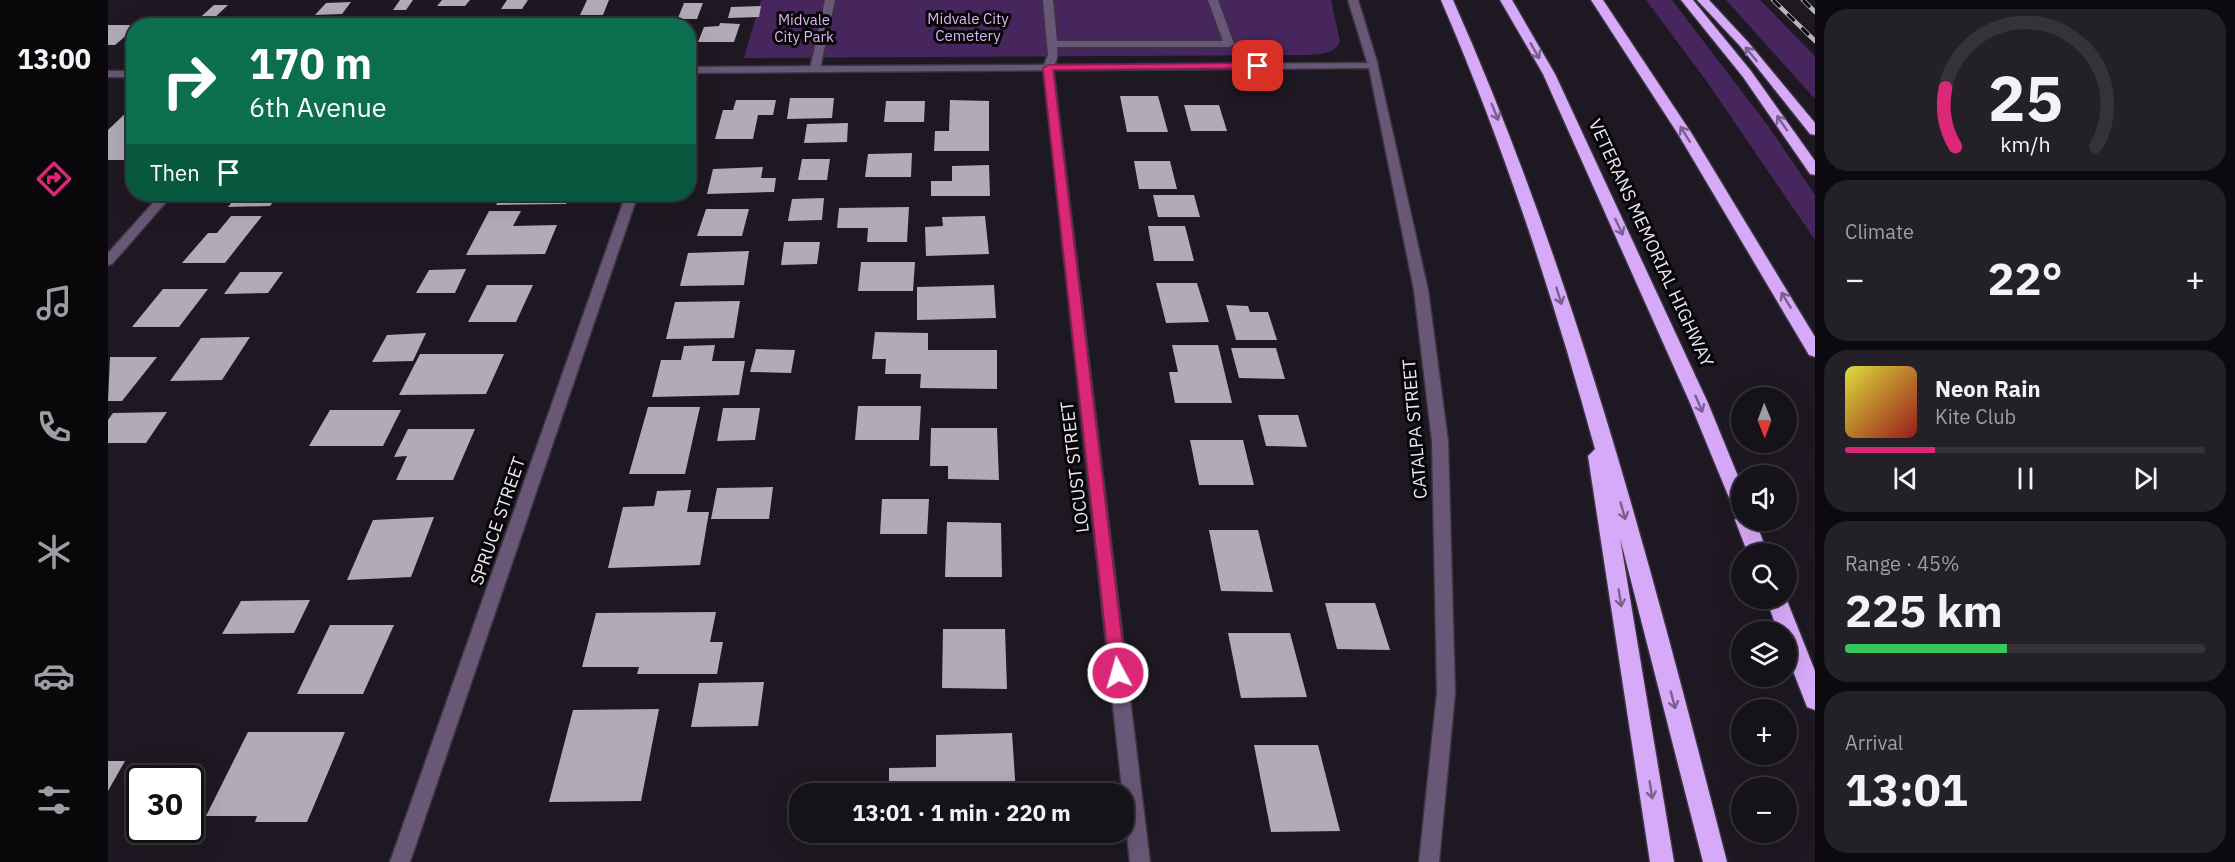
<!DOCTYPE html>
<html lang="en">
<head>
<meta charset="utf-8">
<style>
  :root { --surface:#16121a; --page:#232027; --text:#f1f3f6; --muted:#9e9ea2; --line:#353239; --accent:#db2777 }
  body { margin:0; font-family:"IBM Plex Sans",sans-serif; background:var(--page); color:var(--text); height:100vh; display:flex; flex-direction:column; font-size:22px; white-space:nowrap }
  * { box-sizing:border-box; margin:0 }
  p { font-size:20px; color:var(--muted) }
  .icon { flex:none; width:33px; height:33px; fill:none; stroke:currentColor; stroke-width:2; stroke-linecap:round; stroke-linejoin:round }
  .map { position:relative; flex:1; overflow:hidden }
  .side { display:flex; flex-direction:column; gap:9px; padding:9px; background:#0c0a0e; width:420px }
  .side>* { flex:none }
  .top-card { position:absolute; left:18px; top:18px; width:570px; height:183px; border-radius:24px; box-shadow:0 6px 24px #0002,0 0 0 2px var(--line); background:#0b6e4f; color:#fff; overflow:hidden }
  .needle { width:39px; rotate:179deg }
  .buttons { position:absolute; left:1623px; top:387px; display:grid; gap:12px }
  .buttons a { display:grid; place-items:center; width:66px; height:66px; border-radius:50%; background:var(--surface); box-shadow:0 6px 24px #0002,0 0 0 2px var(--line); font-size:30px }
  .speed { position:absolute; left:18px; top:765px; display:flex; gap:12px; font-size:30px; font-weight:700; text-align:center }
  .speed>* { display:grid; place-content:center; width:78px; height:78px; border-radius:50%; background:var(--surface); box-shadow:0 6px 24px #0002,0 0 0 2px var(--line); line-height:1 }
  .speed .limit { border:3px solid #111; border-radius:9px; background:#fff; color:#111 }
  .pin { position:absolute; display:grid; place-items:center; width:51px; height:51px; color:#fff; margin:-26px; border-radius:12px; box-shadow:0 3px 9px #0006 }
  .me { position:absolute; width:66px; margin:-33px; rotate:354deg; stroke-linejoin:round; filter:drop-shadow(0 0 4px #0008) }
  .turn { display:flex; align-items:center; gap:21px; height:126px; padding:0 24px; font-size:27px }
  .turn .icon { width:78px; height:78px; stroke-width:2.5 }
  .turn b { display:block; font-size:42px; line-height:51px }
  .then { display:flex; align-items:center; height:57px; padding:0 24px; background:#0003; gap:12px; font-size:22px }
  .big { font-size:45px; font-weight:700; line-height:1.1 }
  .side .card { flex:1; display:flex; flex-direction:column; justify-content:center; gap:9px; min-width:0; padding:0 21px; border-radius:24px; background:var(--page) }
  .side .dial { align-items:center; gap:0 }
  .dial svg { height:156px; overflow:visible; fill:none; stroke:var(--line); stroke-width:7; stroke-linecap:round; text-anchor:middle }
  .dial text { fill:var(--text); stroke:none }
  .song { display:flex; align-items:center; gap:18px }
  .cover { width:72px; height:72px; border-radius:9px; background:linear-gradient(135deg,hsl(60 70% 55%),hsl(0 70% 35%)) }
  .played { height:6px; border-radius:3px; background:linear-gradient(90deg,var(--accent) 25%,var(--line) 25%) }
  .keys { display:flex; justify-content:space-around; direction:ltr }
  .heat { display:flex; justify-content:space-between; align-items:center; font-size:33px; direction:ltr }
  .charge { height:9px; border-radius:4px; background:linear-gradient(90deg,#34c759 45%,var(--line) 0) }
  .trip { position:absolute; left:681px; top:783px; width:345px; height:60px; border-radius:24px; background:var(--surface); box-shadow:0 6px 24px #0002,0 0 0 2px var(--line); font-weight:700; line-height:60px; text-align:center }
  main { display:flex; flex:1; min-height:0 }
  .tabs { display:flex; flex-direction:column; width:108px; justify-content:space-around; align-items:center; background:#09070a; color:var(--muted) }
  .tabs .icon { width:42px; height:42px }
  .tabs .selected { color:var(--accent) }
  .tabs b { font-size:27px; color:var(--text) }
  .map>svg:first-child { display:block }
</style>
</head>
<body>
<main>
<nav class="tabs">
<b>13:00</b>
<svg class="icon selected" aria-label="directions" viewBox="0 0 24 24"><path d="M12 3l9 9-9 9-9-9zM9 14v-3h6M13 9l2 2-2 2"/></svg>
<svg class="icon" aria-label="music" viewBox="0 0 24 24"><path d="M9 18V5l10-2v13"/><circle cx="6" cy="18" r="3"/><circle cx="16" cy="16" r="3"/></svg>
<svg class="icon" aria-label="phone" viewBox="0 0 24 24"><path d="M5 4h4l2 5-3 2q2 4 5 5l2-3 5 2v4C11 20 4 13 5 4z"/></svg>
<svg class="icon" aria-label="climate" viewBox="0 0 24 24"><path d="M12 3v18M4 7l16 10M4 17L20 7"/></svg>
<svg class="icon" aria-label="car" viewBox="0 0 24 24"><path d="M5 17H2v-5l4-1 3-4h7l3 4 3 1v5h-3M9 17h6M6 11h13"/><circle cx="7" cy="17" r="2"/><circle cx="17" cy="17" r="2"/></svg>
<svg class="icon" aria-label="filters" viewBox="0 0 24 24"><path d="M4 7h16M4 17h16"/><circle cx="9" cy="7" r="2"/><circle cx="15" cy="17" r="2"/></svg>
</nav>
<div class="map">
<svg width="1707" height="862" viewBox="0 0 1707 862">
  <rect width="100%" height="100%" fill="#1e1822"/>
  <!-- green -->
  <g fill="#47255d">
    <path d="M653 0H1223L1232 41C1228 54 1212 54 1200 55L636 58Z"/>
    <path d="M1538 0H1564L1661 127 1707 195V240L1597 79Z"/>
    <path d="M1618 0H1652L1707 56V99Z"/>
  </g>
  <!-- building -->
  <g fill="#b1aab7">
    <path d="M292 0H305L298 10H285Z"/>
    <path d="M334 0H362L357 6H329Z"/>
    <path d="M399 0H420L414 9H393Z"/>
    <path d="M479 0H501L495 15H472Z"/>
    <path d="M243 2 234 14 207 15 218 3Z"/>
    <path d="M576 3H595L589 19H573L571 26H553L556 18H570Z"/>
    <path d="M106 5H120L102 22H87Z"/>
    <path d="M653 6 651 17 620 18 623 7Z"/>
    <path d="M482 19H518L515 26H479Z"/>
    <path d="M612 23 632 24 626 42H590L596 27 611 26Z"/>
    <path d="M0 25H26V29L7 45H0Z"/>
    <path d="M1012 96H1050L1060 132H1019Z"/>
    <path d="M682 98H726L724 118 679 119Z"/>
    <path d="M628 100H668L665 115H650L645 139H607L615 110H625Z"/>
    <path d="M842 100 881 101V151H826L827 131H841Z"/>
    <path d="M778 101H817L816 122H776Z"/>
    <path d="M26 105V160H0V130Z"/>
    <path d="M1076 105H1111L1119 131H1083Z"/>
    <path d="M740 123 739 142 696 143 699 124Z"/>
    <path d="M804 153 803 177H757L760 154Z"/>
    <path d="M694 159H722L719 180H690Z"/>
    <path d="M1026 161H1062L1069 189H1031Z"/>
    <path d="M881 165 882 196H823V181H844V166Z"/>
    <path d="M655 167 653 178H668L666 192 599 194 605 169Z"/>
    <path d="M130 194H171L162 206 120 207Z"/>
    <path d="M394 194H463L458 204 388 205Z"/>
    <path d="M1045 195H1086L1092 217H1050Z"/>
    <path d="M716 198 714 220 680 221 684 199Z"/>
    <path d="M801 207 799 242H759L760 228H729L731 208Z"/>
    <path d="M598 209H641L634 236H589Z"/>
    <path d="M381 211H413L405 226 449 225 437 254 358 255Z"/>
    <path d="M123 216H154L117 263H74L100 233H109Z"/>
    <path d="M877 216 881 254 818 256 817 227 835 226 834 217Z"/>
    <path d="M1040 226H1077L1086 261H1046Z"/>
    <path d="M676 242H712L709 264 673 265Z"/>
    <path d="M641 251 636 285 572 286 580 253Z"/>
    <path d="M753 262H807L805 291H750Z"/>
    <path d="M358 269 347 293H308L321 270Z"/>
    <path d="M132 272H175L160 293 116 294Z"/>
    <path d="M1048 283H1089L1101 322 1058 323Z"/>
    <path d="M379 285H425L408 322H360Z"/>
    <path d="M886 285 888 318 809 320V287Z"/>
    <path d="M55 289H100L71 327H24Z"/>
    <path d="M632 301 626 338 558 339 567 302Z"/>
    <path d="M1118 305 1140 306 1142 312H1160L1169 340H1128Z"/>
    <path d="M767 332 820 333V350H889V389L812 388 813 374H777L778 359H764Z"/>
    <path d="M318 333 305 361 264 362 279 335Z"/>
    <path d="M142 337 114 380 62 381 93 338Z"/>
    <path d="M607 345 604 361H637L631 395 544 397 553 360H573L576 346Z"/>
    <path d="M1064 345H1110L1124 403H1067L1061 372H1070Z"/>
    <path d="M1123 348H1168L1177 379 1131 378Z"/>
    <path d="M648 349 687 350 683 373 642 372Z"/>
    <path d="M312 354H396L378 394 291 395Z"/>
    <path d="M2 357H49L14 401H0Z"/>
    <path d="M750 406H813L811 440H747Z"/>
    <path d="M540 407H592L577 474H521Z"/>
    <path d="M615 408H652L647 440 609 441Z"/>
    <path d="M222 410H293L275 446H201Z"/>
    <path d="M59 412 38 443H0V420L5 413Z"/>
    <path d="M1150 415H1190L1199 447 1158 446Z"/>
    <path d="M823 428H889L891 480 840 479V466H822Z"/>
    <path d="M300 429H367L345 480H288L299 456 286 457Z"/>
    <path d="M1082 440H1135L1146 485H1091Z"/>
    <path d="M665 487 661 519H603L609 488Z"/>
    <path d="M583 490 579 512H601L592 565 500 568 515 507 546 506 549 491Z"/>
    <path d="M774 499H821L819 534H772Z"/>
    <path d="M326 517 303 577 239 580 265 520Z"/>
    <path d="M839 522 893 523 894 577H837Z"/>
    <path d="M1101 530H1150L1165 592 1113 591Z"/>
    <path d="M202 600 186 633 114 634 133 601Z"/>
    <path d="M1217 603H1267L1282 650 1229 649Z"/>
    <path d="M608 612 602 642H615L609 674H529L531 667H474L488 613Z"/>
    <path d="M222 625H286L255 694H189Z"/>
    <path d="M835 629H897L899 689 834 688Z"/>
    <path d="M1120 633H1182L1199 697 1133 698Z"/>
    <path d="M656 682 650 726 583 727 591 683Z"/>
    <path d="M551 709 533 801 441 802 465 710Z"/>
    <path d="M140 732H237L199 822H147L149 816H98Z"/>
    <path d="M904 733 908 794H781V768L828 767V735Z"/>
    <path d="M1146 745H1210L1232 831 1163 832Z"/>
    <path d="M0 761H17L0 791Z"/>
  </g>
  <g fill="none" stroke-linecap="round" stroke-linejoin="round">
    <!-- service casing -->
    <g stroke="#3b353f" stroke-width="3">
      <g id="service">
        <path d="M717 0H727L712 69 707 72 702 69Z"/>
        <path d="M935 0H945L949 41H1115L1100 0H1110L1126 44 1121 47H949C950 55 949 67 940 70L935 67 940 55Z"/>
      </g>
    </g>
    <!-- minor casing -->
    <g stroke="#3b353f" stroke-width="3">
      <g id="minor">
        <path d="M1240 0H1250L1270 65 1269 67 1260 65Z"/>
        <path d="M940 64 945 67 1042 862H1022L935 67Z"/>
        <path d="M53 194H65L4 264 0 265V253Z"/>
        <path d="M518 194H530L302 862H282Z"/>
      </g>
    </g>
    <!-- tertiary casing -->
    <g stroke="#3b353f" stroke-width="3">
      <g id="tertiary">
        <path d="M1269 63 1320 290 1340 441 1347 693 1331 862H1311L1329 693 1324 441 1306 290 1261 68 580 73V67Z"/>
        <rect x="0" y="71" width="26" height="6"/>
      </g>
    </g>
    <!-- motorway casing -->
    <g stroke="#3b353f" stroke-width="3">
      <g id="motorway">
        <path d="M1333 0H1345C1468 276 1544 570 1619 862H1595L1512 538 1566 862H1542L1480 456 1487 449C1445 296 1396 146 1333 0Z"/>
        <path d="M1392 0H1404L1447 74 1600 403 1634 486V520H1647L1660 554H1640L1627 520 1629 517 1582 403 1435 74Z"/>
        <path d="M1483 0H1495L1584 134 1707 337V357L1701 355 1570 134Z"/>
        <path d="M1573 0H1585L1643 71 1707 161V175L1702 174 1635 77Z"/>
        <path d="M1589 0H1601L1640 42 1707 123V135L1702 134 1632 46Z"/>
        <path d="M1658 598H1678L1707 671V710L1699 707 1678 653V632H1670Z"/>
      </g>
    </g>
    <!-- service -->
    <use href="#service" fill="#685776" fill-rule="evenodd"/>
    <!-- minor -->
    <use href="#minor" fill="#685776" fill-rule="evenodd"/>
    <!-- tertiary -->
    <use href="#tertiary" fill="#685776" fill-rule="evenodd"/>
    <!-- motorway -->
    <use href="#motorway" fill="#d7aaf9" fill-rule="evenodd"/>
    <!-- rail casing -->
    <g stroke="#b7b4bb" stroke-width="4.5">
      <g id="rail">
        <path d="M1665 0 1707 41"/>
        <path d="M1695 0 1707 12"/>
      </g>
    </g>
    <!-- rail -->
    <use href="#rail" stroke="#070508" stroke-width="3" stroke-dasharray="10" stroke-linecap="butt"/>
  </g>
  <!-- one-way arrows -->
  <defs><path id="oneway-shaft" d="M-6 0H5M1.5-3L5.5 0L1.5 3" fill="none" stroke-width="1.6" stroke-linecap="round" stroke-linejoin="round" transform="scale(1.5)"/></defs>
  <g stroke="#79608d">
    <use href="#oneway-shaft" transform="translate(1427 51) rotate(60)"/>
    <use href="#oneway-shaft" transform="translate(1643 54) rotate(-129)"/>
    <use href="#oneway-shaft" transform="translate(1387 112) rotate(68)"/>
    <use href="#oneway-shaft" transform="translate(1674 123) rotate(-125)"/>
    <use href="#oneway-shaft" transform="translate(1577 134) rotate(-122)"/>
    <use href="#oneway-shaft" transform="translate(1511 227) rotate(65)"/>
    <use href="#oneway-shaft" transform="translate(1451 296) rotate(73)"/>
    <use href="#oneway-shaft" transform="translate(1678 300) rotate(-121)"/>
    <use href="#oneway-shaft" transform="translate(1591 404) rotate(67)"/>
    <use href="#oneway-shaft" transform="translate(1515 511) rotate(74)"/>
    <use href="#oneway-shaft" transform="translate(1512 598) rotate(81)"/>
    <use href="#oneway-shaft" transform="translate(1565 700) rotate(75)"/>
    <use href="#oneway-shaft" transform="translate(1543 790) rotate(81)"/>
  </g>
  <!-- route -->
  <path fill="#db2777" stroke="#8e194d" stroke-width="1.5" d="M1150 63 1153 64V68L945 70 1018 673 1016 678 1010 680 1004 678 1002 673 935 68 940 65Z"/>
  <g text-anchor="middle" stroke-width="6" stroke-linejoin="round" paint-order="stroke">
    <!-- far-park labels -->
    <g font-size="15" fill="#d7b6f1" stroke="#070508">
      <text x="860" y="24">Midvale City<tspan x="860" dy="17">Cemetery</tspan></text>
      <text x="696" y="25">Midvale<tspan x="696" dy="17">City Park</tspan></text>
    </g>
    <!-- street labels -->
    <g font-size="18" fill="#eae7ee" stroke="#070508">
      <text transform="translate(1543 243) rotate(65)" y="6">VETERANS MEMORIAL HIGHWAY</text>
      <text transform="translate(1307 429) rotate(-95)" y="6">CATALPA STREET</text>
      <text transform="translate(967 467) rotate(-97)" y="6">LOCUST STREET</text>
      <text transform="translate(390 521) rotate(-71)" y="6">SPRUCE STREET</text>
    </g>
  </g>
</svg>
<div class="buttons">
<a><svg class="needle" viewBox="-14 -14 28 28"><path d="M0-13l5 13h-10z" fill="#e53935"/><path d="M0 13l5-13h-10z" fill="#9e9ea2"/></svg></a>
<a><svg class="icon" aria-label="sound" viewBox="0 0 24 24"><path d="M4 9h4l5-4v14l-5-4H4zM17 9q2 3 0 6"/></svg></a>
<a><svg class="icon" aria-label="search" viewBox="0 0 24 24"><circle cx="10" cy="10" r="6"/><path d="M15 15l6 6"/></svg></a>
<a><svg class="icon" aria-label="layers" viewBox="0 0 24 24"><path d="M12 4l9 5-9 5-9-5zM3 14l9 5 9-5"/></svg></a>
<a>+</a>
<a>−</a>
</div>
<div class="speed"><div class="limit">30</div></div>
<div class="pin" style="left:1150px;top:66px;background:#d93025"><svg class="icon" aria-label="arrive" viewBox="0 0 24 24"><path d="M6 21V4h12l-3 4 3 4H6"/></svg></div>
<svg class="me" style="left:1010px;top:673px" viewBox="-20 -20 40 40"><circle r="17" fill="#db2777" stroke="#fff" stroke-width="3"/><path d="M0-11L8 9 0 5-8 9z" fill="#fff"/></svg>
<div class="trip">13:01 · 1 min · 220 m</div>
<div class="top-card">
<div class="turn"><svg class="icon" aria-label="right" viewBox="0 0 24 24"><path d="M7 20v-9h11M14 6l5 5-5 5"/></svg><div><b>170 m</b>6th Avenue</div></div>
<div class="then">Then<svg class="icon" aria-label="arrive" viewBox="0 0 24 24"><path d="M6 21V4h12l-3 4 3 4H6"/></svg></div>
</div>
</div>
<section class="side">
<div class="card dial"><svg viewBox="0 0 100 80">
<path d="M14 69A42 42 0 1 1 86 69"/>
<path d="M14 69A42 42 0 0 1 9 39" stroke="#db2777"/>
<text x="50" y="56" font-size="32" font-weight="700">25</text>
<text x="50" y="72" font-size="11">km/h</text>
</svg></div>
<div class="card"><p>Climate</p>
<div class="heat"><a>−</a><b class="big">22°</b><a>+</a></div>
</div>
<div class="card">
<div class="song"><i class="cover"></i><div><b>Neon Rain</b><p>Kite Club</p></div></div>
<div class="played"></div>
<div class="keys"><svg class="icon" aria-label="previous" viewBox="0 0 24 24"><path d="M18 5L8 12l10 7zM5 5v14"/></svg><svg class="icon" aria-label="pause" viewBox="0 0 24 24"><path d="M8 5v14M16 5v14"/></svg><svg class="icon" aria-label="next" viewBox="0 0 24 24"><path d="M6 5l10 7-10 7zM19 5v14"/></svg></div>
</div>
<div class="card"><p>Range · 45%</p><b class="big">225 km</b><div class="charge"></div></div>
<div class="card"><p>Arrival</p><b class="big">13:01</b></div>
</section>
</main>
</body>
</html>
